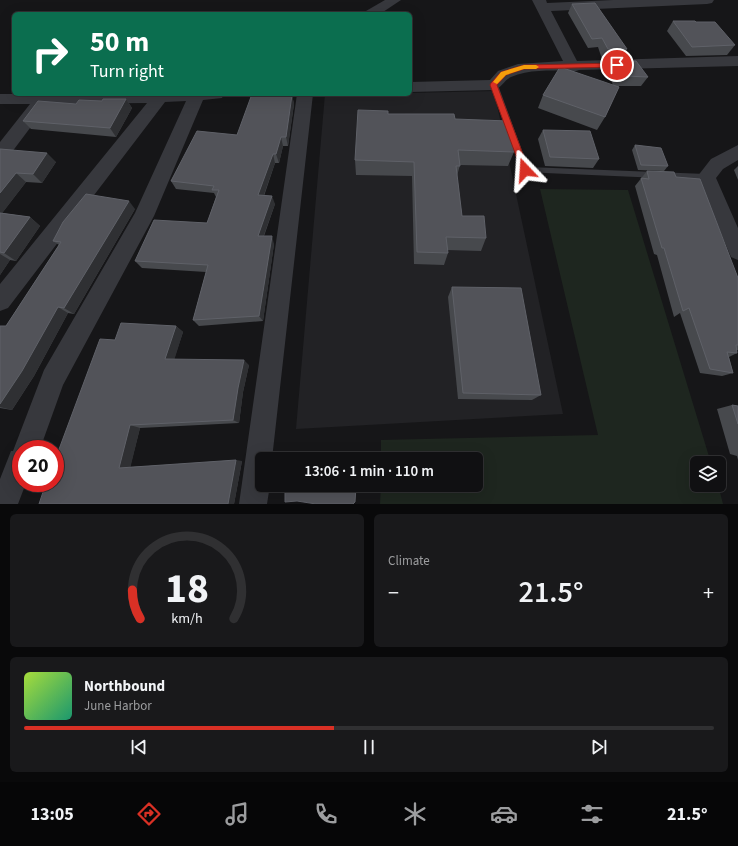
<!DOCTYPE html>
<html lang="en">
<head>
<meta charset="utf-8">
<style>
  :root { --surface:#101012; --page:#19191b; --text:#f1f3f6; --muted:#9c9d9f; --line:#303032; --accent:#d93025 }
  body { margin:0; font-family:"Source Sans 3",sans-serif; background:var(--page); color:var(--text); height:100vh; display:flex; flex-direction:column; font-size:15px; white-space:nowrap }
  * { box-sizing:border-box; margin:0 }
  p { font-size:13px; color:var(--muted) }
  .icon { flex:none; width:22px; height:22px; fill:none; stroke:currentColor; stroke-width:2; stroke-linecap:round; stroke-linejoin:round }
  .map { position:relative; height:504px; overflow:hidden }
  .details { display:flex; flex-direction:column; gap:10px; padding:10px; background:#09090a; flex:1 }
  .details>* { flex:none }
  .banner { position:absolute; left:12px; top:12px; width:400px; height:84px; border-radius:6px; box-shadow:0 4px 16px #0002,0 0 0 1px var(--line); background:#0b6e4f; color:#fff; overflow:hidden }
  .controls { position:absolute; left:690px; top:456px; display:grid; gap:8px }
  .controls a { display:grid; place-items:center; width:36px; height:36px; border-radius:6px; background:var(--surface); box-shadow:0 4px 16px #0002,0 0 0 1px var(--line); font-size:20px }
  .speed { position:absolute; left:12px; top:440px; display:flex; gap:8px; font-size:20px; font-weight:700; text-align:center }
  .speed>* { display:grid; place-content:center; width:52px; height:52px; border-radius:50%; background:var(--surface); box-shadow:0 4px 16px #0002,0 0 0 1px var(--line); line-height:1 }
  .speed .limit { border:6px solid #d22; background:#fff; color:#111 }
  .pin { position:absolute; display:grid; place-items:center; width:34px; height:34px; color:#fff; margin:-17px; border:2px solid #fff; border-radius:50%; box-shadow:0 1px 4px #0007 }
  .me { position:absolute; width:44px; margin:-22px; rotate:340deg; stroke-linejoin:round; filter:drop-shadow(0 0 3px #0008) }
  .turn { display:flex; align-items:center; gap:14px; height:84px; padding:0 12px; font-size:18px }
  .turn .icon { width:52px; height:52px; stroke-width:2.5 }
  .turn b { display:block; font-size:28px; line-height:34px }
  .big { font-size:30px; font-weight:600; line-height:1.1 }
  .details .card { flex:1; display:flex; flex-direction:column; justify-content:center; gap:6px; min-width:0; padding:0 14px; border-radius:6px; background:var(--page) }
  .details .dial { align-items:center; gap:0 }
  .dial svg { height:104px; overflow:visible; fill:none; stroke:var(--line); stroke-width:7; stroke-linecap:round; text-anchor:middle }
  .dial text { fill:var(--text); stroke:none }
  .song { display:flex; align-items:center; gap:12px }
  .cover { width:48px; height:48px; border-radius:6px; background:linear-gradient(135deg,hsl(80 70% 55%),hsl(160 70% 35%)) }
  .played { height:4px; border-radius:2px; background:linear-gradient(90deg,var(--accent) 45%,var(--line) 45%) }
  .keys { display:flex; justify-content:space-around; direction:ltr }
  .heat { display:flex; justify-content:space-between; align-items:center; font-size:22px; direction:ltr }
  .details .tiles { flex:1; display:grid; gap:10px; grid-template-columns:1fr 1fr }
  .card:last-child { grid-column:span 2 }
  .trip { position:absolute; left:255px; top:452px; width:228px; height:40px; border-radius:6px; background:var(--surface); box-shadow:0 4px 16px #0002,0 0 0 1px var(--line); font-weight:600; line-height:40px; text-align:center }
  .menu { display:flex; height:64px; justify-content:space-around; align-items:center; background:#060607; color:var(--muted) }
  .menu .icon { width:28px; height:28px }
  .menu .on { color:var(--accent) }
  .menu b { font-size:18px; color:var(--text) }
  .map>svg:first-child { display:block }
</style>
</head>
<body>
<div class="map">
<svg width="738" height="504" viewBox="0 0 738 504">
  <rect width="100%" height="100%" fill="#161618"/>
  <!-- built -->
  <path fill="#222225" d="M494 91 563 414 296 429 325 94H410V93Z"/>
  <!-- green -->
  <path fill="#1e261f" d="M540 189 628 190 711 463H697V485H718L723 504H380L381 485H476V459H381V440L598 435Z"/>
  <g fill="none" stroke-linecap="round" stroke-linejoin="round">
    <!-- service -->
    <path fill="#37383d" fill-rule="evenodd" d="M491 83H494L498 85 528 167 706 174 710 177 706 180 522 172 490 85Z"/>
    <!-- minor -->
    <g fill="#37383d" fill-rule="evenodd">
      <path d="M385 0H401L380 14H364L366 11Z"/>
      <path d="M532 0H546L547 3 613 0H714L712 3 707 4 551 11 577 61 738 56V66L579 70 573 72 568 70C549 71 529 69 511 77 504 80 502 88 494 90L410 92V82L490 80 498 71 518 64 563 61Z"/>
      <path d="M0 94H224L222 98 203 100 154 216 63 385 40 449H21V483H26L18 504H0V479L11 451H13L44 370 135 213 186 101 165 102 8 308 0 311V284L147 103 48 104 6 160 0 162V142L30 104H0Z"/>
      <path d="M297 94H313L272 459H262V485H270L267 504H239Z"/>
      <path d="M738 145V160L723 169 716 178 738 228V260L731 257 697 177 711 159Z"/>
    </g>
  </g>
  <!-- wall -->
  <g fill="#47494d">
    <path d="M572 4 627 49 622 58 602 59 598 47 588 48 568 13Z"/>
    <path d="M673 21 696 22 735 45 727 55 686 56 667 31Z"/>
    <path d="M613 61 648 77 641 86H619L605 117 597 130 538 108 543 95 613 85 607 71Z"/>
    <path d="M292 95 294 104 288 146H283L279 163H275L264 196 275 204 264 236 274 244 263 321 199 326 193 320 206 272 142 268 135 261 207 223 216 197 214 193 176 189 171 181 237 135Z"/>
    <path d="M126 99 132 108 116 137 31 129 23 121 76 104Z"/>
    <path d="M388 114 455 119 514 152 508 166 460 165 457 176 462 216 486 238 481 251 447 250 448 253 444 265 414 264 412 176 356 175 355 160Z"/>
    <path d="M543 130 599 159 593 168 545 166 538 139Z"/>
    <path d="M635 145 668 166 664 171 638 170 632 150Z"/>
    <path d="M0 149 56 162 42 183 26 182 2 213 30 217 40 226 16 261 10 260 0 275Z"/>
    <path d="M738 166V180L734 170Z"/>
    <path d="M647 171 676 177 738 278V350H737V353L729 357 733 373 722 376 700 373 680 313 674 317 657 255 654 254 635 186Z"/>
    <path d="M135 209 74 314 68 313 34 376 12 410 0 408V326H6L59 245 53 241Z"/>
    <path d="M452 287 541 395 532 400 458 399 448 297Z"/>
    <path d="M176 326 183 332 174 359 249 365 243 392 239 423 140 428 130 467 242 461 234 504H39L115 340Z"/>
    <path d="M732 405 738 406V460L737 456 730 454 717 409Z"/>
  </g>
  <!-- shaded-wall -->
  <g fill="#2f3033">
    <path d="M292 95 294 104 288 146 286 137Z"/>
    <path d="M126 99 132 108 116 137 110 128Z"/>
    <path d="M281 137 283 146 279 163 276 154Z"/>
    <path d="M47 153 56 162 42 183 33 174Z"/>
    <path d="M273 154 275 163 261 203 258 195Z"/>
    <path d="M16 173 26 182 0 216V193Z"/>
    <path d="M272 196 275 204 261 243 258 236Z"/>
    <path d="M129 201 135 209 74 314 64 308Z"/>
    <path d="M30 217 40 226 16 261 4 253Z"/>
    <path d="M272 236 274 244 263 321 259 316Z"/>
    <path d="M0 254 10 260 0 275Z"/>
    <path d="M58 307 68 313 34 376 12 410 0 407V404Z"/>
    <path d="M176 326 183 332 173 364 165 359Z"/>
    <path d="M244 360 249 365 243 392 239 423 233 420 238 388Z"/>
    <path d="M130 425 140 428 130 469 119 468Z"/>
    <path d="M236 460 242 461 234 504H228Z"/>
  </g>
  <!-- building -->
  <g fill="#525359" stroke="#5f6168">
    <path d="M595 3 627 49H608L602 38 592 39 572 4Z"/>
    <path d="M673 21H695L696 22H715L735 45 692 47Z"/>
    <path d="M613 61H636L648 77 624 76 621 81Z"/>
    <path d="M560 67 619 87 605 117 543 95Z"/>
    <path d="M252 94 292 95 286 137H281L276 154H273L258 195 272 196 258 236H272L259 316 193 320 208 265 135 261 154 220 207 223 219 190H212L214 186 171 181 197 131 237 135Z"/>
    <path d="M103 99H126L110 128 23 121 38 101 76 104 79 100 102 101Z"/>
    <path d="M358 110 388 111V114H454L455 119 508 121 514 152 458 150 460 166H456L462 216H484L486 238 446 237 448 253 417 252 414 162 355 160Z"/>
    <path d="M543 130 590 131 599 159 550 157Z"/>
    <path d="M635 145 661 148 668 166 641 165Z"/>
    <path d="M0 149 47 153 33 174 16 173 0 193Z"/>
    <path d="M647 171 674 172 676 177 700 179 738 278V345H736L737 353 727 352 733 373 710 369 689 308 683 311 664 248H662L641 178 649 179Z"/>
    <path d="M86 194 129 201 64 308 58 307 22 371 0 404V326H6L61 242 53 241 63 222Z"/>
    <path d="M0 213 30 217 4 253 0 252Z"/>
    <path d="M452 287 521 288 541 395 463 393Z"/>
    <path d="M121 323 176 326 165 359 244 360 238 388 233 420 130 425 119 468 236 460 228 504H39L46 483H55V460L100 339 115 340Z"/>
    <path d="M732 405 738 406V424Z"/>
    <path d="M333 454 350 455 351 459H285V458Z"/>
    <path d="M285 485H355L356 487 355 502 353 504H316L297 501 285 502Z"/>
  </g>
  <!-- route -->
  <path fill="#d93025" stroke="#8d1f18" d="M617 63 620 65 619 67 524 69 506 75 497 85 529 170 525 173 522 172 490 85 491 83 501 72 524 65Z"/>
  <!-- slow -->
  <path fill="#f59e0b" d="M524 65H536L539 67 536 69H524L506 75 497 84 493 82 501 72Z"/>
</svg>
<div class="controls">
<a><svg class="icon" aria-label="layers" viewBox="0 0 24 24"><path d="M12 4l9 5-9 5-9-5zM3 14l9 5 9-5"/></svg></a>
</div>
<div class="speed"><div class="limit">20</div></div>
<div class="pin" style="left:617px;top:65px;background:#d93025"><svg class="icon" aria-label="arrive" viewBox="0 0 24 24"><path d="M6 21V4h12l-3 4 3 4H6"/></svg></div>
<svg class="me" style="left:525px;top:170px" viewBox="-20 -20 40 40"><path d="M0-17L14 15 0 8-14 15z" fill="#d93025" stroke="#fff" stroke-width="4"/></svg>
<div class="trip">13:06 · 1 min · 110 m</div>
<div class="banner">
<div class="turn"><svg class="icon" aria-label="right" viewBox="0 0 24 24"><path d="M7 20v-9h11M14 6l5 5-5 5"/></svg><div><b>50 m</b>Turn right</div></div>
</div>
</div>
<section class="details">
<div class="tiles">
<div class="card dial"><svg viewBox="0 0 100 80">
<path d="M14 69A42 42 0 1 1 86 69"/>
<path d="M14 69A42 42 0 0 1 8 47" stroke="#d93025"/>
<text x="50" y="56" font-size="32" font-weight="700">18</text>
<text x="50" y="72" font-size="11">km/h</text>
</svg></div>
<div class="card"><p>Climate</p>
<div class="heat"><a>−</a><b class="big">21.5°</b><a>+</a></div>
</div>
<div class="card">
<div class="song"><i class="cover"></i><div><b>Northbound</b><p>June Harbor</p></div></div>
<div class="played"></div>
<div class="keys"><svg class="icon" aria-label="previous" viewBox="0 0 24 24"><path d="M18 5L8 12l10 7zM5 5v14"/></svg><svg class="icon" aria-label="pause" viewBox="0 0 24 24"><path d="M8 5v14M16 5v14"/></svg><svg class="icon" aria-label="next" viewBox="0 0 24 24"><path d="M6 5l10 7-10 7zM19 5v14"/></svg></div>
</div>
</div>
</section>
<nav class="menu">
<b>13:05</b>
<svg class="icon on" aria-label="directions" viewBox="0 0 24 24"><path d="M12 3l9 9-9 9-9-9zM9 14v-3h6M13 9l2 2-2 2"/></svg>
<svg class="icon" aria-label="music" viewBox="0 0 24 24"><path d="M9 18V5l10-2v13"/><circle cx="6" cy="18" r="3"/><circle cx="16" cy="16" r="3"/></svg>
<svg class="icon" aria-label="phone" viewBox="0 0 24 24"><path d="M5 4h4l2 5-3 2q2 4 5 5l2-3 5 2v4C11 20 4 13 5 4z"/></svg>
<svg class="icon" aria-label="climate" viewBox="0 0 24 24"><path d="M12 3v18M4 7l16 10M4 17L20 7"/></svg>
<svg class="icon" aria-label="car" viewBox="0 0 24 24"><path d="M5 17H2v-5l4-1 3-4h7l3 4 3 1v5h-3M9 17h6M6 11h13"/><circle cx="7" cy="17" r="2"/><circle cx="17" cy="17" r="2"/></svg>
<svg class="icon" aria-label="filters" viewBox="0 0 24 24"><path d="M4 7h16M4 17h16"/><circle cx="9" cy="7" r="2"/><circle cx="15" cy="17" r="2"/></svg>
<b>21.5°</b>
</nav>
</body>
</html>
